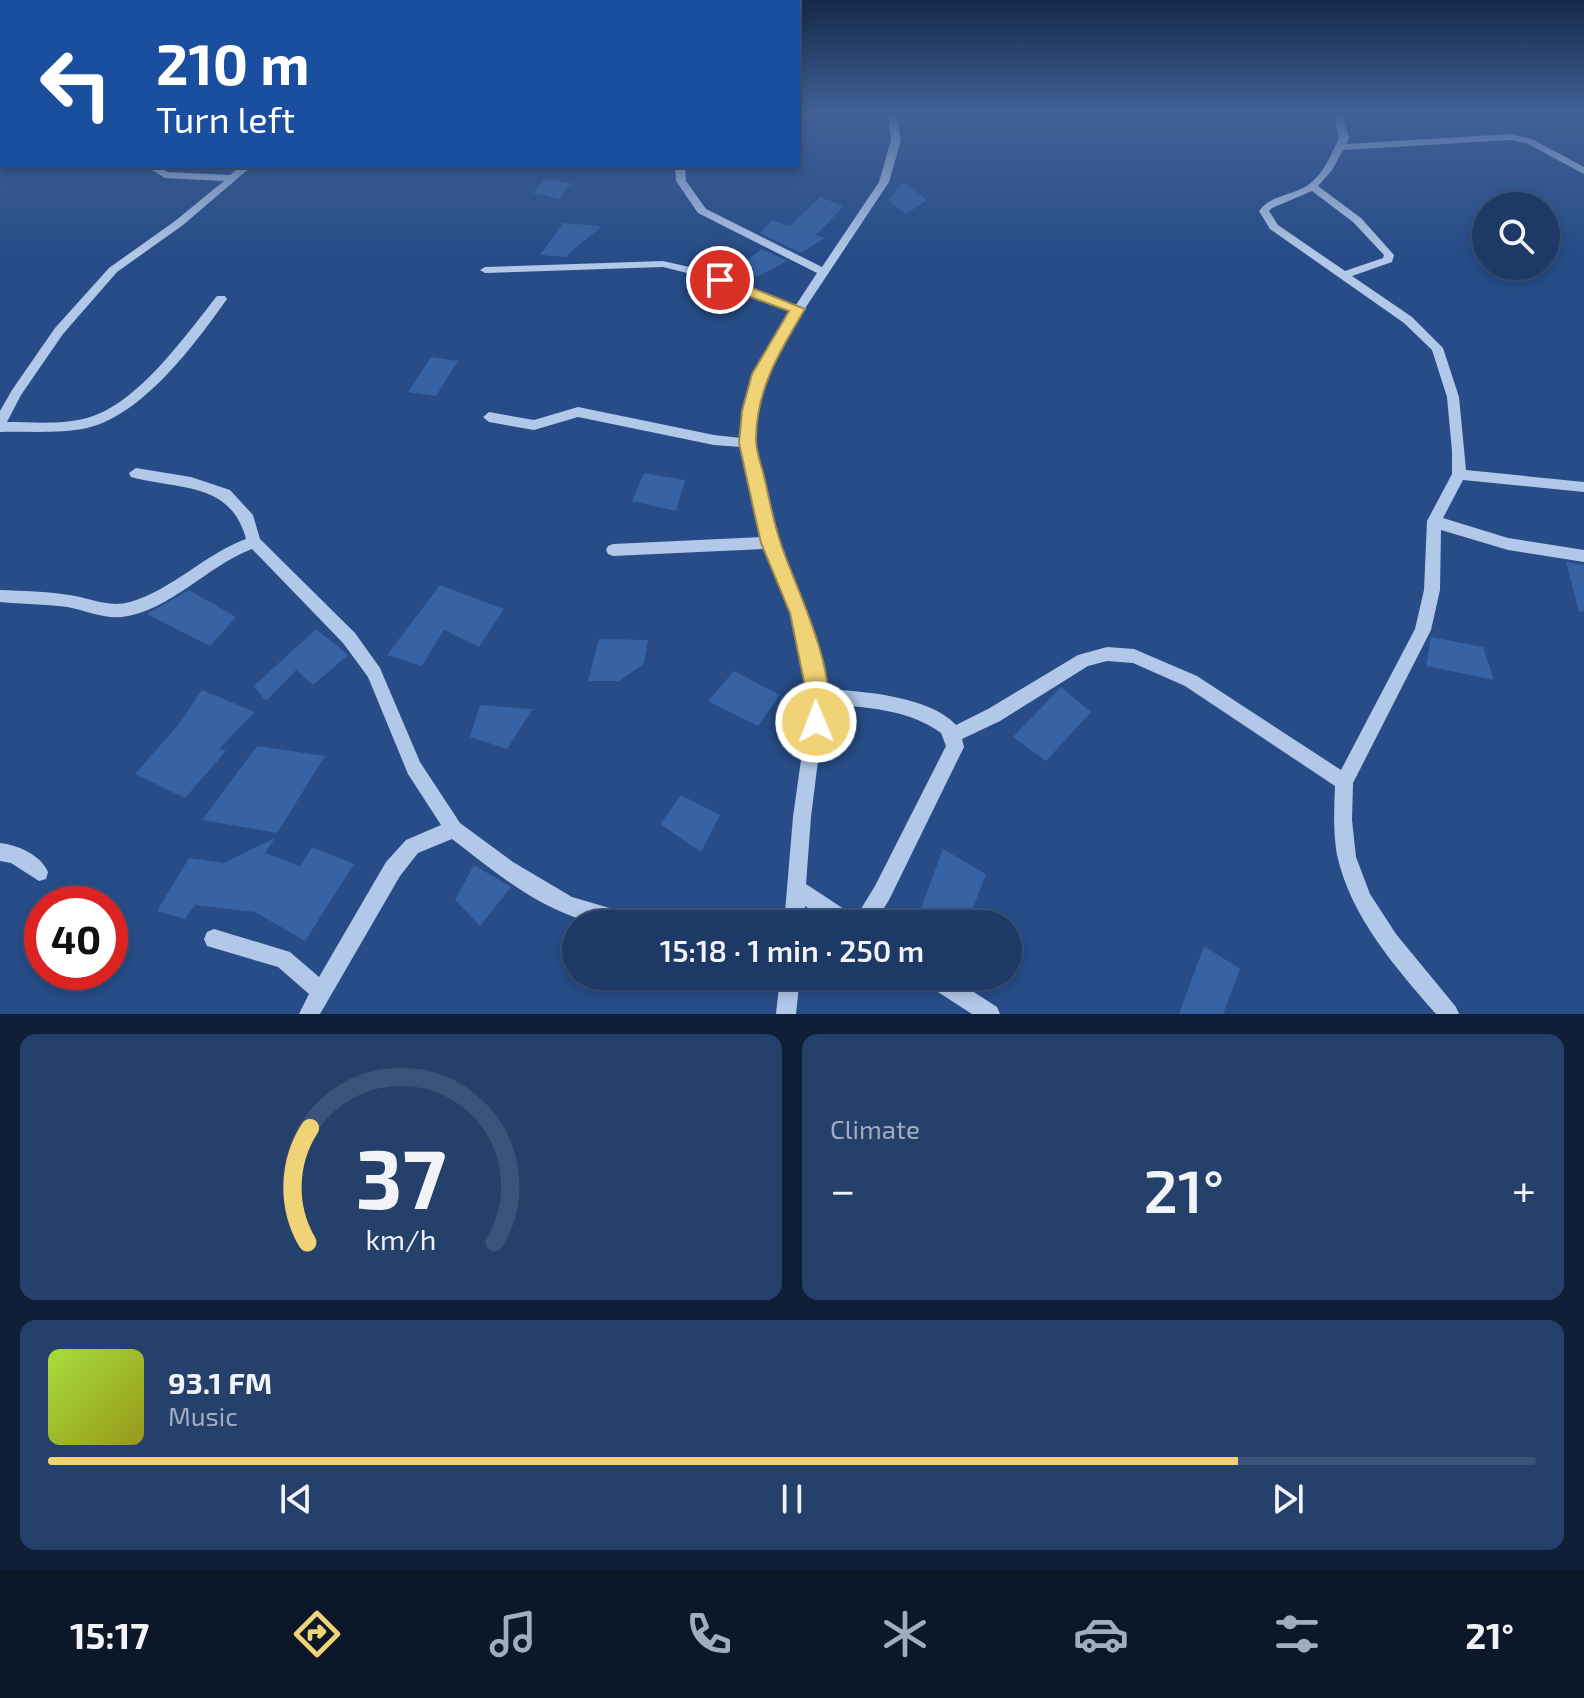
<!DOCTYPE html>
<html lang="en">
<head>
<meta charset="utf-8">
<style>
  :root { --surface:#1d3965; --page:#25406b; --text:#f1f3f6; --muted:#a0acbf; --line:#3b5379; --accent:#f1d377 }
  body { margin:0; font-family:"Exo 2",sans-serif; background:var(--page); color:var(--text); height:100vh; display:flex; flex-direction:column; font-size:30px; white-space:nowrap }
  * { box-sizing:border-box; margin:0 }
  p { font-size:26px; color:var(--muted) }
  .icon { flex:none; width:44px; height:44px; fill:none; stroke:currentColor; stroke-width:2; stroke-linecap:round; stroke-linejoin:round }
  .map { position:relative; height:1014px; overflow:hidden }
  .drawer { display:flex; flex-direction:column; gap:20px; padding:20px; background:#101f38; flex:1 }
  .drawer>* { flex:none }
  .hud { position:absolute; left:0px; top:0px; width:800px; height:168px; box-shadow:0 4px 12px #0003,0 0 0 2px var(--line); background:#1a4fa0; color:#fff; overflow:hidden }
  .buttons { position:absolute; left:1472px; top:192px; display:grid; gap:16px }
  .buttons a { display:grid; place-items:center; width:88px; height:88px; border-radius:50%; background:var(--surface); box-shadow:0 4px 12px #0003,0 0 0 2px var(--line); font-size:40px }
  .speed { position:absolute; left:24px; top:886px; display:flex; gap:16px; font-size:40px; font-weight:700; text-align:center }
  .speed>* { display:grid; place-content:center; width:104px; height:104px; border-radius:50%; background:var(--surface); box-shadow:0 4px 12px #0003,0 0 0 2px var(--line); line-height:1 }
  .speed .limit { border:12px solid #d22; background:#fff; color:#111 }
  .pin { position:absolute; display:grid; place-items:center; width:68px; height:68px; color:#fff; margin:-34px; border:4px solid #fff; border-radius:50%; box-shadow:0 2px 8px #0007 }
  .me { position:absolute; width:88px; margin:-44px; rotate:359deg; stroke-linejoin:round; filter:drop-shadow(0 0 6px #0008) }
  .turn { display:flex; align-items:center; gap:28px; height:168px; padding:0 24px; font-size:36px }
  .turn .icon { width:104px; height:104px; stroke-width:2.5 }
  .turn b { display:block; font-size:56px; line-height:68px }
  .big { font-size:60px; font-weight:600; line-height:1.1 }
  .drawer .widget { flex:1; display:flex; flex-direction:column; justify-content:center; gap:12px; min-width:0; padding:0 28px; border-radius:16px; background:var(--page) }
  .drawer .dial { align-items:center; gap:0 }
  .dial svg { height:208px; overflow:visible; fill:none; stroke:var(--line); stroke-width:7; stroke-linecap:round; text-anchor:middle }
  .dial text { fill:var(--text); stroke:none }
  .song { display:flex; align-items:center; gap:24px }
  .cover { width:96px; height:96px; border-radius:12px; background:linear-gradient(135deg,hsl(80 70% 55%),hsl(60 70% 35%)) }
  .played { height:8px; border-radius:4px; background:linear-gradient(90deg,var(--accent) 80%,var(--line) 80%) }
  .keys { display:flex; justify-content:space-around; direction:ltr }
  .heat { display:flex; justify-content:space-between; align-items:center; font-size:44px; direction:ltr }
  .drawer .tiles { flex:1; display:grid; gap:20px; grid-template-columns:1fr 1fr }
  .widget:last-child { grid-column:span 2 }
  .trip { position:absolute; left:562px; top:910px; width:460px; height:80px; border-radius:40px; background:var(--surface); box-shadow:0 4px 12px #0003,0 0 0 2px var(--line); font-weight:600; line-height:80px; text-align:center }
  .dock { display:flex; height:128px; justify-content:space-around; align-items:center; background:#0c1728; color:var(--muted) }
  .dock .icon { width:56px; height:56px }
  .dock .on { color:var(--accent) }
  .dock b { font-size:36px; color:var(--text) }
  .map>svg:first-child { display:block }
</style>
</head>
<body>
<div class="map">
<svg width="1584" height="1014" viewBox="0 0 1584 1014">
  <rect width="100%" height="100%" fill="#274c87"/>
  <!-- building -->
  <g fill="#3762a3">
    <path d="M545 179 571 183 560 199 533 193Z"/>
    <path d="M903 182 927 200 906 214 888 200Z"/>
    <path d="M820 197 844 206 816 235 825 238 801 253 760 233 772 220 790 226Z"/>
    <path d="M563 223 602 226 565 257 540 255Z"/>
    <path d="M762 249 787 261 757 277 739 266Z"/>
    <path d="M431 357 458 361 436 396 408 392Z"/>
    <path d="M644 473 685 480 676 511 632 501Z"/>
    <path d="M1566 562 1584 565V611L1579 612Z"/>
    <path d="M440 585 504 609 479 647 444 630 422 666 387 655Z"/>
    <path d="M189 590 236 617 210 646 147 614Z"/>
    <path d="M316 629 348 655 313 685 296 670 266 701 254 686Z"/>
    <path d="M1431 637 1483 647 1494 680 1426 666Z"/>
    <path d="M599 639 648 640 644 664 619 681H588Z"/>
    <path d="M734 671 780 695 758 726 708 701Z"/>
    <path d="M1061 687 1091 712 1046 761 1013 737Z"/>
    <path d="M202 690 255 712 219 749 226 751 185 798 135 774 179 724Z"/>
    <path d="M480 705 533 709 507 749 470 737Z"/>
    <path d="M257 746 325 756 277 833 202 820Z"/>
    <path d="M681 795 720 815 701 852 660 824Z"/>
    <path d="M275 838 265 853 300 866 312 847 354 864 305 941 255 912 195 905 185 919 157 911 189 858 224 863Z"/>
    <path d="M943 849 986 874 967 924H915Z"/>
    <path d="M474 865 511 887 480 926 455 900Z"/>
    <path d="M1204 946 1240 969 1223 1014H1179Z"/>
  </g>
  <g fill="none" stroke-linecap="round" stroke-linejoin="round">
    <!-- minor -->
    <g fill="#b2c8e8" fill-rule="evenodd">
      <path d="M888 113H896L901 140 889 182 790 331 766 374 756 411 754 443 768 508 778 543 808 613 825 689C861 691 930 696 956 725L988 709 1078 655 1107 647 1134 649 1197 676 1341 770 1415 629 1424 590 1427 521 1452 474V451L1447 397 1432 350 1404 323 1270 229 1259 211C1272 194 1292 196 1308 185 1324 174 1331 154 1339 138L1334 113H1342L1349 138 1346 144 1510 134 1532 139 1584 167V174L1526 143 1510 140 1343 150 1332 170 1318 186 1361 218 1394 255 1392 262 1352 276 1412 317 1443 348 1459 397 1466 470 1584 482V492L1463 480 1443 518 1508 538 1584 550V562L1508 550 1441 530 1440 590 1431 630 1353 783 1352 820 1356 857 1370 894 1396 934 1456 1007 1459 1014H1436C1395 967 1351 917 1337 855 1333 833 1334 809 1335 786L1185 686 1133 663 1107 661 1088 666 1000 721 962 739 964 747 961 753 889 900 874 924H833L805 906 804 924H784L793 817 810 696 792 613 766 549 613 556 608 554 606 550 608 546 613 544 762 537 741 447 714 445 578 417 534 430 489 422 483 417 489 412 534 420 578 407 714 435 741 438C746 384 762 355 792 311L691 274 663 267 485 273 480 270 485 267 663 261 698 269 796 305 817 273 698 213 676 181 675 166H685L686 181 706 209 822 267 879 182 891 140ZM1312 191 1353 222 1384 255 1383 258 1345 271 1278 225 1269 211 1272 208ZM825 704C864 707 909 709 941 733L946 746 875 886 856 917 806 884 811 817Z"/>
      <rect x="0" y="128" width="2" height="6"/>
      <path d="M146 166H158L167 172 230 175 241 166H252L183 225 117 272 63 334 21 395 7 422C33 422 62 425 87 418 138 404 185 336 217 296H225L227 299C195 344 143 415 87 428 59 434 28 431 0 432V411L12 390 55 328 109 268 175 221 224 181 165 178Z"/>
      <path d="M136 468 191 477 230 490 253 515 260 539 355 633 380 668 420 762 460 823 513 862 572 897 630 914 637 917 640 924C626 924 610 926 596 923 542 912 495 872 452 839L418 853 400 876 320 1014H299L309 994 278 967 207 946 204 939 207 932 214 929 290 952 319 977 386 862 406 840 441 825 408 774 368 677 343 643 252 549C207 566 170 611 122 617 103 619 85 610 67 607 45 604 22 604 0 602V590C23 591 46 591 69 595 90 598 109 608 130 602 172 590 205 554 246 539 231 481 178 490 131 477L129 473Z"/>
      <path d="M0 843C18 845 41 855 48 872L46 879 39 881 11 863 0 861Z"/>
      <path d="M780 976H800L796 1014H776Z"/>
      <path d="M921 976H949L997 1007 1000 1014H972L924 983Z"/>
    </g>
  </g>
  <!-- sky -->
  <linearGradient id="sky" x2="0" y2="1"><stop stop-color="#152a4a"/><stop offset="0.44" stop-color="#416196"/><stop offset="1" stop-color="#416196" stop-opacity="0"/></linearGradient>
  <rect width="1584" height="255" fill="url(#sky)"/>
  <!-- route -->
  <path fill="#f1d377" stroke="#9d894d" stroke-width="2" d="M715 277H725L805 309C780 351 756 389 756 440 756 451 761 464 764 476 769 497 773 520 780 541 795 589 845 680 823 730L816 733 808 730 805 722 807 696 790 613 761 543 739 443 742 411 752 374 789 311 715 284Z"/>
</svg>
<div class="buttons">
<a><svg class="icon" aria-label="search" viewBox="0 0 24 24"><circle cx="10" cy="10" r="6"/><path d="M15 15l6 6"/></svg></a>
</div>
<div class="speed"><div class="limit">40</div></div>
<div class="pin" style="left:720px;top:280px;background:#d93025"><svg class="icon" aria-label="arrive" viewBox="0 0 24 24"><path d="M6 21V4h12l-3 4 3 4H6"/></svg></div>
<svg class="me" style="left:816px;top:722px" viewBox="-20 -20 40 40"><circle r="17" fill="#f1d377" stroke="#fff" stroke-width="3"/><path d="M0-11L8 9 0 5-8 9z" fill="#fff"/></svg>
<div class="trip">15:18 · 1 min · 250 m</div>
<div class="hud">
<div class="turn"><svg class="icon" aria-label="left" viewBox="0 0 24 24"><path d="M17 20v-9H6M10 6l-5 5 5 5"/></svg><div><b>210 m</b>Turn left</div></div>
</div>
</div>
<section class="drawer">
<div class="tiles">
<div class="widget dial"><svg viewBox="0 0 100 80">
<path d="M14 69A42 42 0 1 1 86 69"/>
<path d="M14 69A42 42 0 0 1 15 25" stroke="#f1d377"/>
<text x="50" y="56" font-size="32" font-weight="700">37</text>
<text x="50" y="72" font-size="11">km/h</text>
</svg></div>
<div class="widget"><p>Climate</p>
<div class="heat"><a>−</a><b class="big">21°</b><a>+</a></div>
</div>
<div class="widget">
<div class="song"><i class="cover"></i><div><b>93.1 FM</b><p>Music</p></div></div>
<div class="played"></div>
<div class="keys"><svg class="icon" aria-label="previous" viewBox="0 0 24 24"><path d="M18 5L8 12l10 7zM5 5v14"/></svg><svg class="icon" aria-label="pause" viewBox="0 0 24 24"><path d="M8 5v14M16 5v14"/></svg><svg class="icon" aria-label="next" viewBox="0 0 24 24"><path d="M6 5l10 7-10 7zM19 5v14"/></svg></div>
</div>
</div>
</section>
<nav class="dock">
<b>15:17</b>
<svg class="icon on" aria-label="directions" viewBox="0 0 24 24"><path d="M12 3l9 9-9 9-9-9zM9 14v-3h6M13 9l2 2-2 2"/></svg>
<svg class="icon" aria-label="music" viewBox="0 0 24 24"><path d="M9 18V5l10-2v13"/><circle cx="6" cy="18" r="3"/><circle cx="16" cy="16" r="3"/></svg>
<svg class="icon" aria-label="phone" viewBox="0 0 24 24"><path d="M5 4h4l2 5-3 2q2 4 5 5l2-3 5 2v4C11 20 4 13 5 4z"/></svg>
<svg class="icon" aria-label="climate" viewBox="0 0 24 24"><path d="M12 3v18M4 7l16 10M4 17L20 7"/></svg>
<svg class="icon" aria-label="car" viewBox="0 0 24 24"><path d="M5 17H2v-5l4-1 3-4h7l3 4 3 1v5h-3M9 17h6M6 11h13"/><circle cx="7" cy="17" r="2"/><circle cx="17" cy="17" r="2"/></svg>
<svg class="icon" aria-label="filters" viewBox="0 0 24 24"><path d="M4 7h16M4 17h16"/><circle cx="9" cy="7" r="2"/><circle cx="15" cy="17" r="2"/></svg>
<b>21°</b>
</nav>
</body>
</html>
